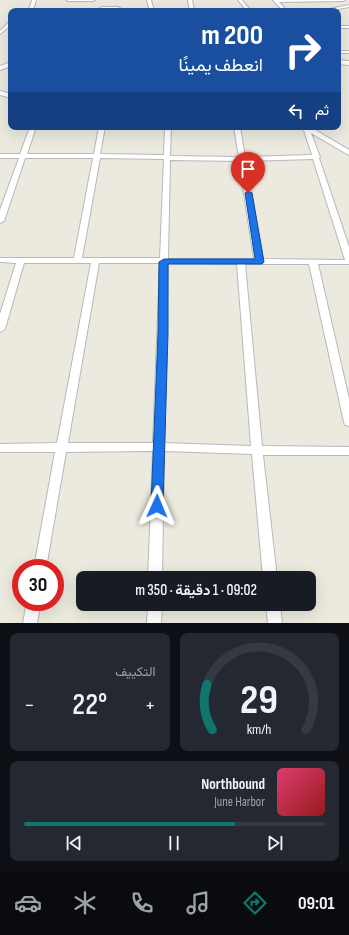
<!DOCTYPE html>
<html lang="ar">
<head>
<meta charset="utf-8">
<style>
  :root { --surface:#171b24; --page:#242831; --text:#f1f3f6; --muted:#9ea1a6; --line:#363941; --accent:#0f766e }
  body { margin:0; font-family:"Sofia Sans Condensed",Vazirmatn,sans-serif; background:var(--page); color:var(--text); direction:rtl; height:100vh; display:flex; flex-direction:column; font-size:15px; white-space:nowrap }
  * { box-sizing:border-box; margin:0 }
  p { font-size:13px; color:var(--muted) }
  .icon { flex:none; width:22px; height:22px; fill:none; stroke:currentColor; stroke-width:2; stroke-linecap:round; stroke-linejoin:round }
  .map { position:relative; height:623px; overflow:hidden; direction:ltr }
  .drawer { display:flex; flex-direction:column; gap:10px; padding:10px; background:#0d0f14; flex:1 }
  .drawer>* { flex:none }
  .guide { position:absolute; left:8px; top:8px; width:333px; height:122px; border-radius:8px; box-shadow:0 4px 16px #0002; direction:rtl; background:#1a4fa0; color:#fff; overflow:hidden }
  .speed { position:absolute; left:12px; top:559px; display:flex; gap:8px; font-size:20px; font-weight:700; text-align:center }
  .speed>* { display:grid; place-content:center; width:52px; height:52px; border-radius:50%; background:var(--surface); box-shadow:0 4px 16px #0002; line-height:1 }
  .speed .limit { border:6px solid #d22; background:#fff; color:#111 }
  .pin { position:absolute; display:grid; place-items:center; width:34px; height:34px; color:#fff; margin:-41px -17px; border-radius:50% 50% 50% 0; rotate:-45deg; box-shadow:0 0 4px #0007 }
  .pin .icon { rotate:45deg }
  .me { position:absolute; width:44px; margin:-22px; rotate:1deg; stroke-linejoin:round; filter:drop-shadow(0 0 3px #0008) }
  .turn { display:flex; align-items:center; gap:14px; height:84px; padding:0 12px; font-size:18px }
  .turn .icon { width:52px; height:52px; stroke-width:2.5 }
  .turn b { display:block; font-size:28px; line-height:34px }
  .then { display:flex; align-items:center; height:38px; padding:0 12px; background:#0003; gap:8px; font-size:15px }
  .big { font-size:30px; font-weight:600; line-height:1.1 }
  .drawer .tile { flex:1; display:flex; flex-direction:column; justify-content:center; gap:6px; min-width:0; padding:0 14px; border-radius:8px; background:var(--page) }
  .drawer .dial { align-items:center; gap:0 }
  .dial svg { height:104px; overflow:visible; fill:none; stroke:var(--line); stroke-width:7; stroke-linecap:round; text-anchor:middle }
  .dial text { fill:var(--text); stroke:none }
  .song { display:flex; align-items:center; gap:12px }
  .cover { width:48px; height:48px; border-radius:6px; background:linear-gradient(135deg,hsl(340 70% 55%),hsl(0 70% 35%)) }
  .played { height:4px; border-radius:2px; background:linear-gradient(90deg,var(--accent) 70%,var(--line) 70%) }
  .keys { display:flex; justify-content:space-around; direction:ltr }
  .heat { display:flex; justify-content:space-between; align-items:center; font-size:22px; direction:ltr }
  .drawer .tiles { flex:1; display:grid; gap:10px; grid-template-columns:1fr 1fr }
  .tile:last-child { grid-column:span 2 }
  .trip { position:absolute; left:76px; top:571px; width:240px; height:40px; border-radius:8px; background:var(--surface); box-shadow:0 4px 16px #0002; font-weight:600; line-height:40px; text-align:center; direction:rtl }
  .tabs { display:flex; height:64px; justify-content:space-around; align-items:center; background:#090b0e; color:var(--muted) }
  .tabs .icon { width:28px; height:28px }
  .tabs .current { color:var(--accent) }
  .tabs b { font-size:18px; color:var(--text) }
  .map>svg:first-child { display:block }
</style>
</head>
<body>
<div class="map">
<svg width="349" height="623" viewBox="0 0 349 623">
  <rect width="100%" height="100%" fill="#eceade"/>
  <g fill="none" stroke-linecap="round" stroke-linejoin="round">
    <!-- street casing -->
    <g stroke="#b7b8be" stroke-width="2">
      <g id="street">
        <path d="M32 0H36L34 7 30 11H26L30 7Z"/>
        <path d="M66 0H95L93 1H68Z"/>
        <path d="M147 0H151L154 11H150Z"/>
        <path d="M188 0H192L194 11H190Z"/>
        <path d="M238 0H242L251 11H247Z"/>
        <path d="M273 0H345L343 1 279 2 287 11H283Z"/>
        <path d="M349 5V7L328 11H319Z"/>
        <path d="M102 7H118L120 8 96 11Z"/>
        <path d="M9 22H11V25L0 34V31Z"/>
        <rect x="338" y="26" width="11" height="2"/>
        <rect x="338" y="51" width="11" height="2"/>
        <path d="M338 60 349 61V65L338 64Z"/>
        <path d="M11 62V66L0 70V66Z"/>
        <path d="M0 91 11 94V98L0 95Z"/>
        <path d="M30 127H36L27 154H94L99 127H105L100 154 164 155 165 127H171L170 156 239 157 234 127H240L245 157 312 155 303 127H310L349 150V155L347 154 311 133 320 157 319 158 349 247V264H318L349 399V426L345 425 344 422 309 264H245L262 446 349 447V455H263L277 578H263L252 454 164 451 162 578H148L153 451 66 452 46 568H34L55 452H0V444L57 443 91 263H24L5 329 0 332V314L16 263 0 262V258H74L93 158H25L4 221 0 223V210L19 158H0V154H20ZM100 158 164 159 160 258H82ZM313 159 345 260 263 259 246 161ZM170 160 239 161 254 259H168ZM99 263H160L153 443H68ZM168 263 237 264 251 446 164 443Z"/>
        <path d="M27 602H41L37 623H23Z"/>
        <path d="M148 604H162L161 623H147Z"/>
        <path d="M266 604H280L282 623H268Z"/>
      </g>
    </g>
    <!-- street -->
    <use href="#street" fill="#fff" fill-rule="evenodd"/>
  </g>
  <!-- route -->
  <path fill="#1a73e8" stroke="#114b97" d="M248 191 252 193 264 262 262 264H168V333L163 506 161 509 157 510 152 509 151 506 158 333 159 262 164 259H255L245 193Z"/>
</svg>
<div class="speed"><div class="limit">30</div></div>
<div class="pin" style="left:248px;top:193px;background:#d93025"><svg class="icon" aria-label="arrive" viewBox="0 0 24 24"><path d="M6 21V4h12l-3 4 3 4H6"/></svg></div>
<svg class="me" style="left:157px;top:506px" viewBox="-20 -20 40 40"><path d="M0-17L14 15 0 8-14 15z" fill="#1a73e8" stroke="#fff" stroke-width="4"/></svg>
<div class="trip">09:02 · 1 دقيقة · 350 m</div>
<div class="guide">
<div class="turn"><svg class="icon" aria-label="right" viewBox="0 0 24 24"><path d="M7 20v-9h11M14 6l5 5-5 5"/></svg><div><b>200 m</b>انعطف يمينًا</div></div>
<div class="then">ثم<svg class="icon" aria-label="left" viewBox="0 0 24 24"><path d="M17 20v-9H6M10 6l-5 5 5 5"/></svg></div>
</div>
</div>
<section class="drawer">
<div class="tiles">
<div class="tile dial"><svg viewBox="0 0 100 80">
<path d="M14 69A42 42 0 1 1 86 69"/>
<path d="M14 69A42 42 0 0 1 10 34" stroke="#0f766e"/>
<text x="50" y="56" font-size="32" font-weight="700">29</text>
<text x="50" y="72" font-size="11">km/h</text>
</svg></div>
<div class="tile"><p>التكييف</p>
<div class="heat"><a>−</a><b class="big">22°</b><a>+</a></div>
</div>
<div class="tile">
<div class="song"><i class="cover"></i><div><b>Northbound</b><p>June Harbor</p></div></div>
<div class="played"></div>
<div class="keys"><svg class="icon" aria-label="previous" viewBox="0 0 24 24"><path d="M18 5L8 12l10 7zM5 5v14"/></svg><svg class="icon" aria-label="pause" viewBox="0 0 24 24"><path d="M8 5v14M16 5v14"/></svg><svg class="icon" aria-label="next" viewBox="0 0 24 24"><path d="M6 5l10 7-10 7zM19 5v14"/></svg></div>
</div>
</div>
</section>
<nav class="tabs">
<b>09:01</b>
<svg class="icon current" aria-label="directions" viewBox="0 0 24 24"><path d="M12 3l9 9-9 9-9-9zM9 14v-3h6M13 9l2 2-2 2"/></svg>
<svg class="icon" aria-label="music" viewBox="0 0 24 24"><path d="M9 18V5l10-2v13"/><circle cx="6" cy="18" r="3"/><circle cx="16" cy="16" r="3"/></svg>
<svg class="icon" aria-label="phone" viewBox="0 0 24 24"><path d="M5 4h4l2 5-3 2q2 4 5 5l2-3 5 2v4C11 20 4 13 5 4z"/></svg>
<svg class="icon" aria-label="climate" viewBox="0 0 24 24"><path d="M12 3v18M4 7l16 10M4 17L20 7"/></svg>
<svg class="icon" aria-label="car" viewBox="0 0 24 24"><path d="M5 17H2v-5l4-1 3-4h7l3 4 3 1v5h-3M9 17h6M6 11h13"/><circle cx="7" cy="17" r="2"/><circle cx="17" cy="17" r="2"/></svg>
</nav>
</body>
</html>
